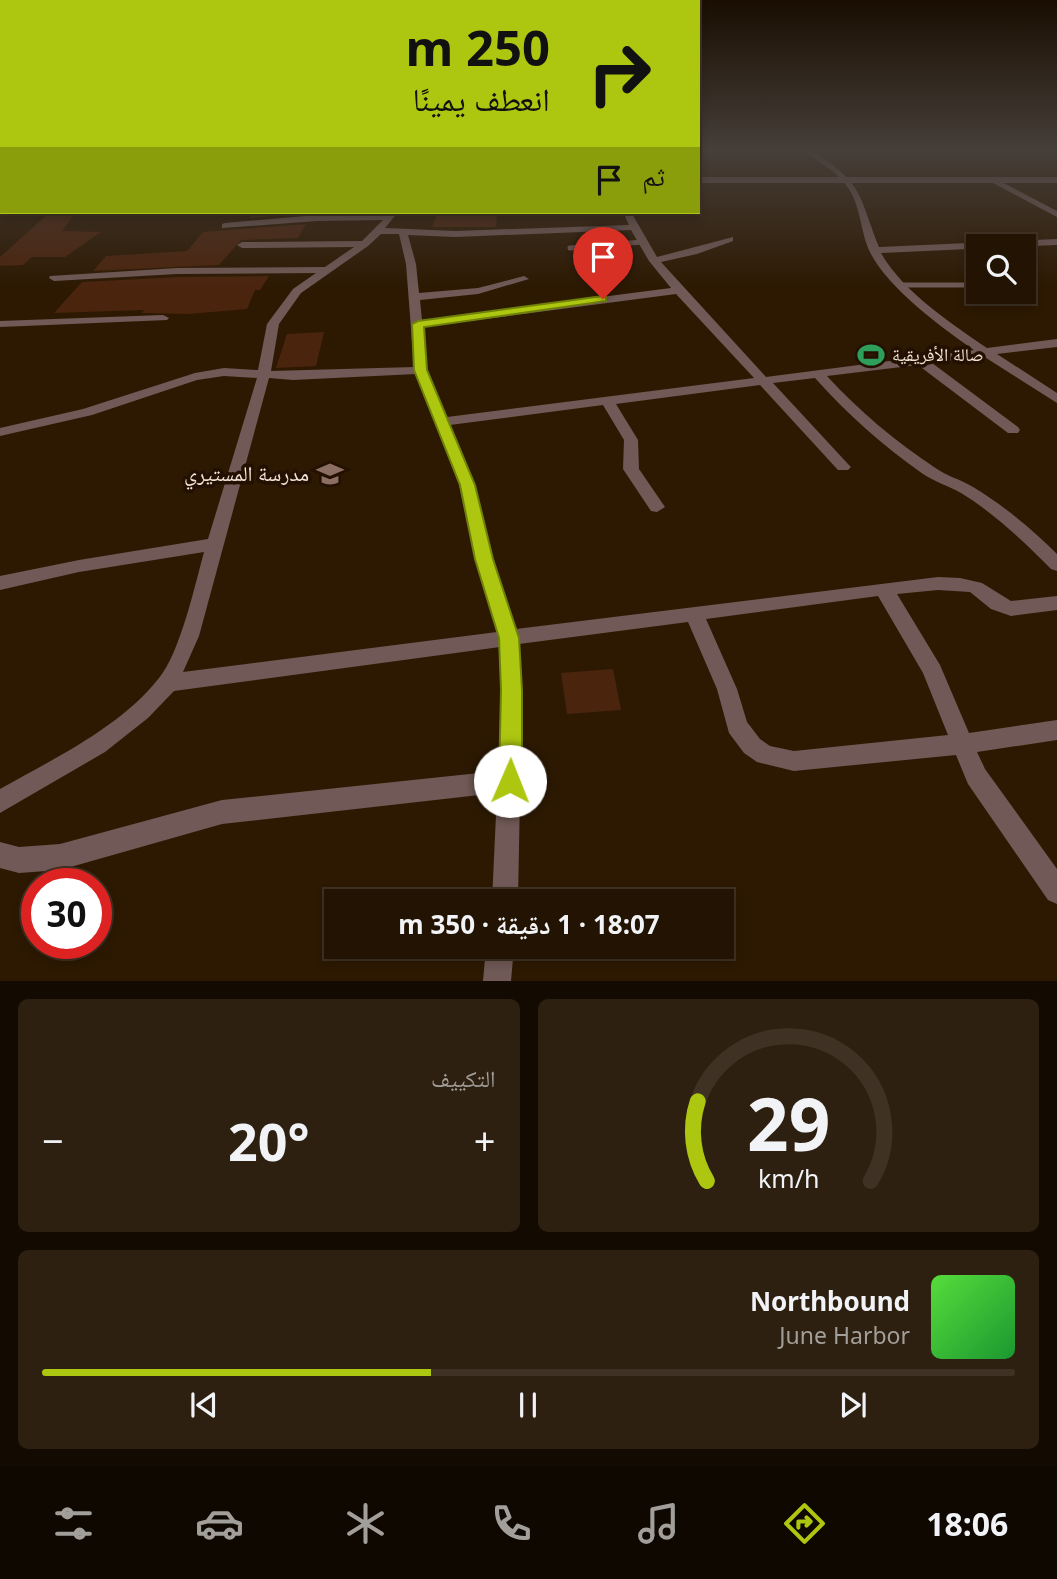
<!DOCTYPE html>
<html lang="ar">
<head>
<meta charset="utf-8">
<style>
  :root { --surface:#221302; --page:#2e2011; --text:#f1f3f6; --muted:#a29e99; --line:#3f3224; --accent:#adc610 }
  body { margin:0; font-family:"Noto Sans","Noto Naskh Arabic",sans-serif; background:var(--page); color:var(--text); direction:rtl; height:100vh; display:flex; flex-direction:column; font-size:26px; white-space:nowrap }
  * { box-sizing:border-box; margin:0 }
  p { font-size:23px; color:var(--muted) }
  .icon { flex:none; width:38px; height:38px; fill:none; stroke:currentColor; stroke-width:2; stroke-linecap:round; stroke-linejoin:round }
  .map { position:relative; height:981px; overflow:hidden; direction:ltr }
  .details { display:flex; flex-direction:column; gap:18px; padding:18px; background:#130a01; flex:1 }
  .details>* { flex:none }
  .hud { position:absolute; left:0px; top:0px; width:700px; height:214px; box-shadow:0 4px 10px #0003,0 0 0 2px var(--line); direction:rtl; background:#adc610; color:#111; overflow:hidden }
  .buttons { position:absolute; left:966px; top:234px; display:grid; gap:14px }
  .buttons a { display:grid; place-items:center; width:70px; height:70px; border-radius:0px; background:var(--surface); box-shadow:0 4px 10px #0003,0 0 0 2px var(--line); font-size:35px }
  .speed { position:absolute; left:21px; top:868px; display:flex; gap:14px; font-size:35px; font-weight:700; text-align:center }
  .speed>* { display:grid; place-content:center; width:91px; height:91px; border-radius:50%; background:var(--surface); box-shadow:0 4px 10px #0003,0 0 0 2px var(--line); line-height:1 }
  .speed .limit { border:10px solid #d22; background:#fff; color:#111 }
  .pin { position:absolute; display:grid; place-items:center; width:60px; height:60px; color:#fff; margin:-72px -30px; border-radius:50% 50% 50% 0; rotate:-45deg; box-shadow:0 0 7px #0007 }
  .pin .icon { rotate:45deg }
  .me { position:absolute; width:77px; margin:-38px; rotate:1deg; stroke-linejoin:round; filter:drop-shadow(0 0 5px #0008) }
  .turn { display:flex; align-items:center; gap:24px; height:147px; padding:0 35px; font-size:32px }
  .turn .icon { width:91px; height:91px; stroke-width:2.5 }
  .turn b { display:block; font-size:49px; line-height:60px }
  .then { display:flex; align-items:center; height:66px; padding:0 35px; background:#0003; gap:14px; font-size:26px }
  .big { font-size:52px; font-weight:700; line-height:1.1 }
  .details .tile { flex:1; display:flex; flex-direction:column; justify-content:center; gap:10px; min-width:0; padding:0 24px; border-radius:10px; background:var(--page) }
  .details .dial { align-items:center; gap:0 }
  .dial svg { height:182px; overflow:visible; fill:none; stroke:var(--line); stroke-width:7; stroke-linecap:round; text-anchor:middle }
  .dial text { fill:var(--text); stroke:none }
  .song { display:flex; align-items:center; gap:21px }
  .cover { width:84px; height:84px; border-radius:10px; background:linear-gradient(135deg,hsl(110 70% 55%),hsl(130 70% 35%)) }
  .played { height:7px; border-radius:4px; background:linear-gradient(90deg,var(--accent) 40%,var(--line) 40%) }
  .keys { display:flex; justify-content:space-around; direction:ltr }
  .heat { display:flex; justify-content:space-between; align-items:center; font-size:38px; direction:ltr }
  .details .tiles { flex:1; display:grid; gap:18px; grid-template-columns:1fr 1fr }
  .tile:last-child { grid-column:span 2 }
  .trip { position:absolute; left:324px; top:889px; width:410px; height:70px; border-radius:0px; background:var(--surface); box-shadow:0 4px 10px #0003,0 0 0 2px var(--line); font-weight:700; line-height:70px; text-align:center; direction:rtl }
  .tabs { display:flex; height:112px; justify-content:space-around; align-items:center; background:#0e0801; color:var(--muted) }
  .tabs .icon { width:49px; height:49px }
  .tabs .selected { color:var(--accent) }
  .tabs b { font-size:32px; color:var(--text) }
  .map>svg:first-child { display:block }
</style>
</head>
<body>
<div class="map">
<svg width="1057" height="981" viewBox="0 0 1057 981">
  <rect width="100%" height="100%" fill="#2d1902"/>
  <!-- building -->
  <g fill="#4b240d">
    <path d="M50 212H76L62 231 101 232 65 257H32L23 265 0 266V257Z"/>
    <path d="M254 212H313L250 218Z"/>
    <path d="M438 212 497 215 496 227H432Z"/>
    <path d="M306 224 298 238 241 240 219 265 93 271 106 256 187 251 203 232Z"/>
    <path d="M269 276 260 290H255L247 309 189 314 142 313 144 310 54 313 82 282 177 277Z"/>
    <path d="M324 332 316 366 276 368 287 334Z"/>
    <path d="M613 669 621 710 567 714 561 673Z"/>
  </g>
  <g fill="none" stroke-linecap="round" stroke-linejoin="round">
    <!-- service -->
    <g stroke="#705956" stroke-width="5">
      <path d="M570 248 642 242"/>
      <path d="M902 285H978"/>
    </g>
    <!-- minor -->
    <g fill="#705956" fill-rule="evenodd">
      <rect x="0" y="151" width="2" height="2"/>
      <path d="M805 151H813C864 185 858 193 879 247L1057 239V245L881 253C902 291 952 324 987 348L1057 339V347L997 354 1057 393V403L983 356 932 363 1018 427 1020 430 1018 433H1008L918 365 827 376C859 411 895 441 934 467 946 476 960 479 973 487 1003 505 1032 529 1057 554V571L1051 569C1024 542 994 513 961 493 949 486 935 482 923 474 883 446 847 414 815 378L773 383 848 464 851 467 848 470H838L760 385 616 404 638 440 639 469 665 507 657 512 651 511 623 469 624 440 603 405 450 425 475 485 493 559 516 629 938 577 960 578 982 583 1011 601 1057 596V610L1011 616 991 609 970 592 938 590 897 594 940 665 969 733 1057 720V740L977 752 985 769 1057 869V904L1048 900 968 784 956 755 794 771 757 762 744 753 729 733 717 689 688 622 519 644 522 690 518 901H492L497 793 222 824 60 870 19 873 0 868V842L19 847 60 844 222 800 498 771 502 690 500 647 174 691 148 718 105 752 0 813V789C53 759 121 727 159 678 180 653 195 585 204 552L79 572 0 590V576L79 560 208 539 257 378 224 376 197 380 92 415 0 436V428L83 409 195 373 224 368 258 370 267 324 293 289 316 273 177 274 54 281 49 278 50 276 177 268 325 267 354 247 242 248 237 245 242 242 362 241 383 220 317 221 222 228V224L225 223 317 215 388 214 390 212H398L385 228 455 231 629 225 623 212H631L657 257 733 237V241L697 254 661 262 766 377 974 350C942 328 885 286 869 250 860 230 861 204 846 185 836 170 818 163 805 151ZM631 230 649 261 671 288 422 320 420 300 478 294 529 279 524 276 478 288 419 293 416 264 408 235 455 237ZM381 234H399L406 264 414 367 271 371 279 324 301 293 368 246ZM676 294 754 378 447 417 427 370 423 327ZM416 374 459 485 475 559 497 632 183 672 199 636 269 378 293 380ZM878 596 923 673 948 735 794 751 770 746 760 739 747 722 737 689 706 619Z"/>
      <path d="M996 179 1057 211V217L993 183Z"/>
      <path d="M0 204H2L0 210Z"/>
      <path d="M163 315 169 318 167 320 0 327V321Z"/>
      <path d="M486 947H514L511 981H483Z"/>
    </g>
    <!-- tertiary -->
    <g fill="#705956" fill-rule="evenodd">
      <rect x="698" y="177" width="359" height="6"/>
      <rect x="0" y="178" width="2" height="6"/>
    </g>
  </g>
  <!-- sky -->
  <linearGradient id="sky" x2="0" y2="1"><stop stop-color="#190e01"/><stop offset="0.52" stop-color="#463e39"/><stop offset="1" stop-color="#463e39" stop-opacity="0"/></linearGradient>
  <rect width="1057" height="288" fill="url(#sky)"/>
  <!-- route -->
  <path fill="#adc610" stroke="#70810a" stroke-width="2" d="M603 296 606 297V301L424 327 427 370 475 485 493 559 519 638 522 690V781L519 789 510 792 502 789 499 781 501 690 499 638 475 559 460 485 414 370 412 324 418 321Z"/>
  <!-- icons -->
  <defs>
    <g id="stadium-bare" transform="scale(2.1)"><path d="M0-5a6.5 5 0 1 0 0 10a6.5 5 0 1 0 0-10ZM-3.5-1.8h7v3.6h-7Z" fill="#2e9e5b" stroke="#231000" stroke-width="2.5" paint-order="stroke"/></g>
    <g id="school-bare" transform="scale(2.1)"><path d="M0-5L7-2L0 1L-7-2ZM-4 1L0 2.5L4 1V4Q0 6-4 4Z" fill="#8d6e63" stroke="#231000" stroke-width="2.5" paint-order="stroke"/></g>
  </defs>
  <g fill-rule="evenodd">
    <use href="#stadium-bare" x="871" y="355"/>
    <use href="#school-bare" x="330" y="474"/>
  </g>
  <g text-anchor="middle" stroke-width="7" stroke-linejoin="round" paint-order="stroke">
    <!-- far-poi labels -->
    <g font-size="18" fill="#f3e5d7" stroke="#231000" text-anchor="start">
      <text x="892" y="361">صالة الأفريقية</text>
    </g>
    <!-- poi labels -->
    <g font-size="21" fill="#f3e5d7" stroke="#231000" text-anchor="end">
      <text x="309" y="481">مدرسة المستيري</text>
    </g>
  </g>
</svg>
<div class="buttons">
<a><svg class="icon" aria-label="search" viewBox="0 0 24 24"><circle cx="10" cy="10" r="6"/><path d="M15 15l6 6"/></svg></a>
</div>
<div class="speed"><div class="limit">30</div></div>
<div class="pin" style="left:603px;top:299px;background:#d93025"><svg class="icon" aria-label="arrive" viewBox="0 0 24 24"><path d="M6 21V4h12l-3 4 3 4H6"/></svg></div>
<svg class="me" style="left:510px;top:781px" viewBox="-20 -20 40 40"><circle r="19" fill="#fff"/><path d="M0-13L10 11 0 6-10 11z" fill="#adc610"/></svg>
<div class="trip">18:07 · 1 دقيقة · 350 m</div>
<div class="hud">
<div class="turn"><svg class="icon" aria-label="right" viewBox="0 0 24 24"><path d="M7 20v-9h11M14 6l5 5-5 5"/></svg><div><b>250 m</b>انعطف يمينًا</div></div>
<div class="then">ثم<svg class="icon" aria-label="arrive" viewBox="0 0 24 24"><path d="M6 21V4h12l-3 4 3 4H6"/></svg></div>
</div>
</div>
<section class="details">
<div class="tiles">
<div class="tile dial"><svg viewBox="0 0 100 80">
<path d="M14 69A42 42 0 1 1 86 69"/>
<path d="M14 69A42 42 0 0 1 10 34" stroke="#adc610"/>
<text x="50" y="56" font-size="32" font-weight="700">29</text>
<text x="50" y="72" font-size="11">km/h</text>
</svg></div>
<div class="tile"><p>التكييف</p>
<div class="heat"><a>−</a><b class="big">20°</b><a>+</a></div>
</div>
<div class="tile">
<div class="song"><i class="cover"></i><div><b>Northbound</b><p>June Harbor</p></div></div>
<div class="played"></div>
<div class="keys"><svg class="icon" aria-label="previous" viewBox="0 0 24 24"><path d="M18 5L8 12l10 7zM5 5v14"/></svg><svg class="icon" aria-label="pause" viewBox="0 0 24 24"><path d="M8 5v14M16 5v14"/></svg><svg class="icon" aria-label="next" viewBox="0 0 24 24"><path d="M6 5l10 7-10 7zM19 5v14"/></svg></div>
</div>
</div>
</section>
<nav class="tabs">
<b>18:06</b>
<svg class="icon selected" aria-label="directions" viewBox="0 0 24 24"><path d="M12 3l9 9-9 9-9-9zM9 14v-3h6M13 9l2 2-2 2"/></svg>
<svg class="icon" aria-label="music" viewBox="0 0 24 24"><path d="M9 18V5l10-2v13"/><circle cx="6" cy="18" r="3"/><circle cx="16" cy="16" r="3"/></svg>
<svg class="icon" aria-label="phone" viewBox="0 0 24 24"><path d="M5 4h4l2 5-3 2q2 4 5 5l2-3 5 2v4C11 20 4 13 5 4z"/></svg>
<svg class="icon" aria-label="climate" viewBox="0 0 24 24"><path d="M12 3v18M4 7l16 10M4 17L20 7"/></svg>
<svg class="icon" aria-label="car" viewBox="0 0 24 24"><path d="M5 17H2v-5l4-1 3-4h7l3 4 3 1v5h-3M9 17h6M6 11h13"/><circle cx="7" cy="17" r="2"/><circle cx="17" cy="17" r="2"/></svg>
<svg class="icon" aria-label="filters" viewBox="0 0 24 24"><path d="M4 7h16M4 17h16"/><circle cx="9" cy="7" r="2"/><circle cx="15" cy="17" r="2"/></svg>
</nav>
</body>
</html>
